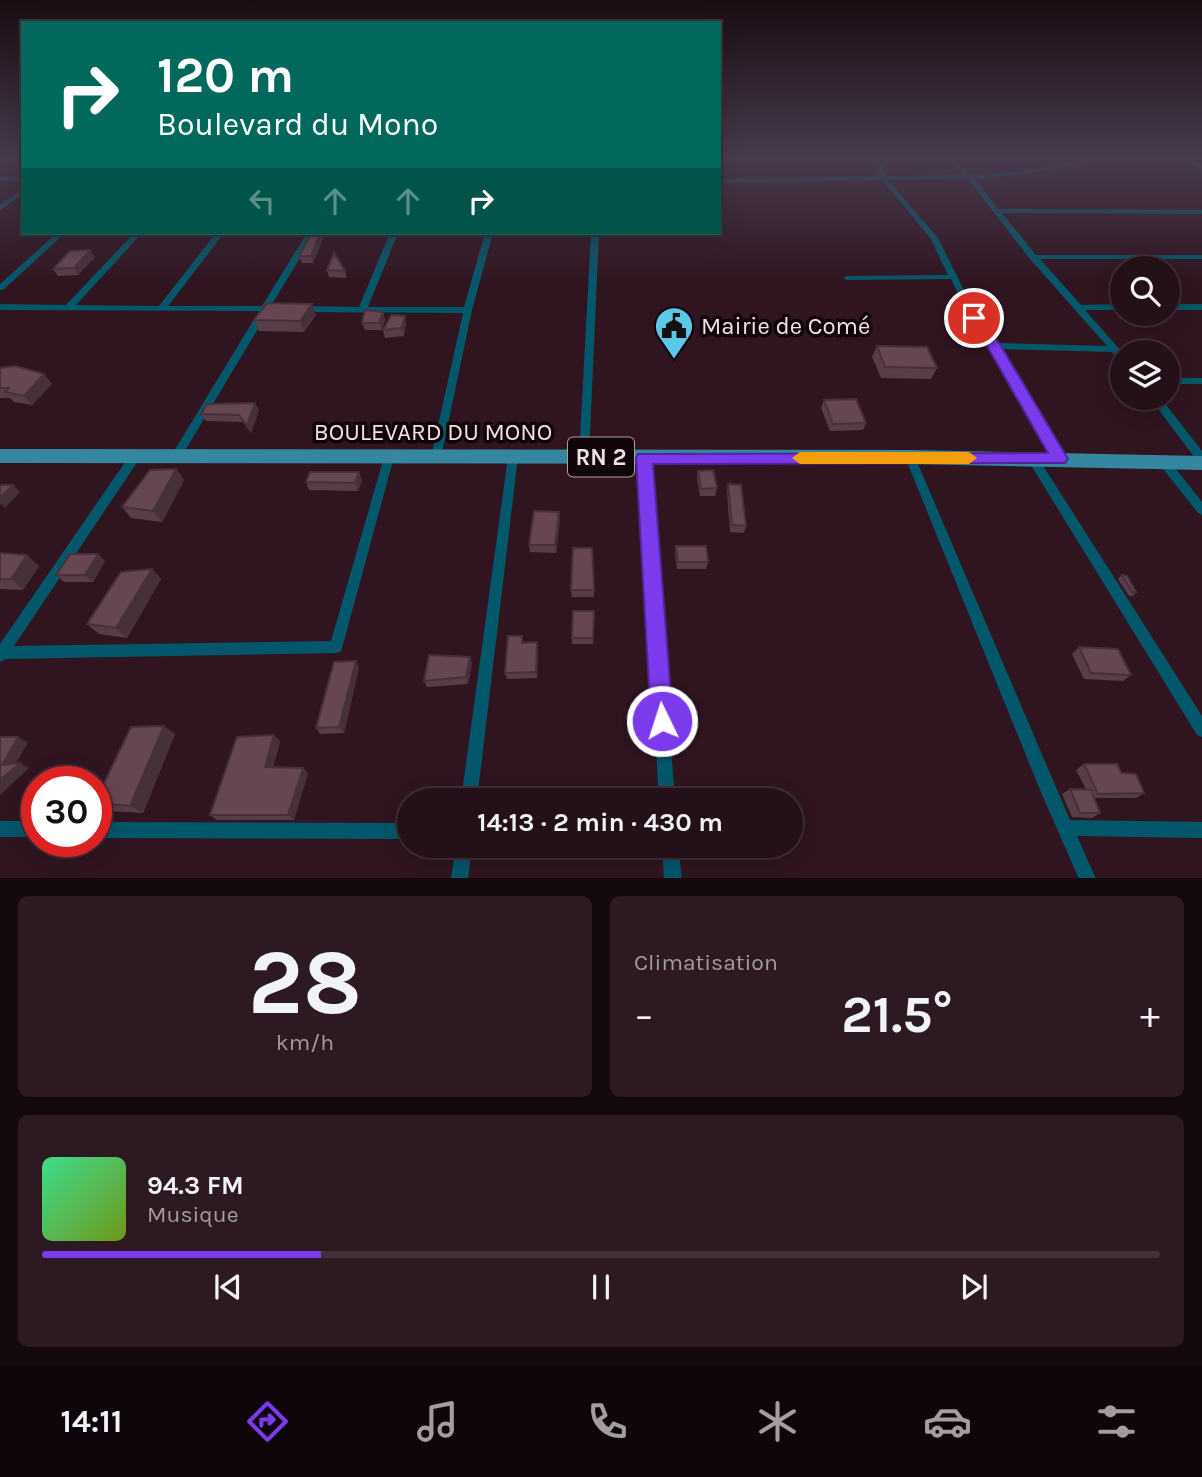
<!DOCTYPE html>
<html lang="fr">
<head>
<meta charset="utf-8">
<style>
  :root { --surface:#241018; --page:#2c1921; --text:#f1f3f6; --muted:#a39da2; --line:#413037; --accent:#7c3aed }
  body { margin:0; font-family:Karla,sans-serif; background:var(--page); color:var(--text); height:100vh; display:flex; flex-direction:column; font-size:26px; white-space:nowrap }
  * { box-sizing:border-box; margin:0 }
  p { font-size:23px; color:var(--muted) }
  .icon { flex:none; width:38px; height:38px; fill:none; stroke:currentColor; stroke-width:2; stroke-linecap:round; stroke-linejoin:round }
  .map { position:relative; height:878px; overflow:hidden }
  .details { display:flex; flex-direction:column; gap:18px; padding:18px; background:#14090d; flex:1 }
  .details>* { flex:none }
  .top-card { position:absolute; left:21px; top:21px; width:700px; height:214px; border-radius:0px; box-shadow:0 4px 18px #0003,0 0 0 2px var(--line); background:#00695c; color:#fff; overflow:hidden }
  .tools { position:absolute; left:1110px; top:256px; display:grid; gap:14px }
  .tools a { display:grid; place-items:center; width:70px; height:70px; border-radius:50%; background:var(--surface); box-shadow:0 4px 18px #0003,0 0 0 2px var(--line); font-size:35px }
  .speed { position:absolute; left:21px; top:766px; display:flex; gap:14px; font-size:35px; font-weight:700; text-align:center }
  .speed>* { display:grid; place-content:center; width:91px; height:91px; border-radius:50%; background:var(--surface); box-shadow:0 4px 18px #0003,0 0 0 2px var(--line); line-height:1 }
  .speed .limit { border:10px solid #d22; background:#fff; color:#111 }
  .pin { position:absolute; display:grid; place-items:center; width:60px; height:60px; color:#fff; margin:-30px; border:4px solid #fff; border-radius:50%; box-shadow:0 2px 7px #0007 }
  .me { position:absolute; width:77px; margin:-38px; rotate:356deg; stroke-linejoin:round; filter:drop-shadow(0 0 5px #0008) }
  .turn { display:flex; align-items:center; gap:24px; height:147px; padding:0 21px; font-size:32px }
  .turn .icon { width:91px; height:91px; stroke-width:2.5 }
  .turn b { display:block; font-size:49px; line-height:60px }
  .lanes { display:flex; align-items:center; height:66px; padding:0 21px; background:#0003; justify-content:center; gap:35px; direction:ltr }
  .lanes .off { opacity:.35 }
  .big { font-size:52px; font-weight:700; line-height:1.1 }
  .details .tile { flex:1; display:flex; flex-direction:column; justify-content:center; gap:10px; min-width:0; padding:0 24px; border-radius:10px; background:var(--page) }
  .details .dial { align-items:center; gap:0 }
  .dial b { font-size:91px; line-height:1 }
  .song { display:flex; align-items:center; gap:21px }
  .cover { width:84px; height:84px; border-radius:10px; background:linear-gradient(135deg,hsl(150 70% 55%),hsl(80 70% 35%)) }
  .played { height:7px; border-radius:4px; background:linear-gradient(90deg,var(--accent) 25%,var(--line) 25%) }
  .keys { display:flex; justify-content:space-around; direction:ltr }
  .heat { display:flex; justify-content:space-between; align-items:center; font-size:38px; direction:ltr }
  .details .tiles { flex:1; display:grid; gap:18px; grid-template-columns:1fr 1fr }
  .tile:last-child { grid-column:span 2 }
  .trip { position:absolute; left:397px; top:788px; width:406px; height:70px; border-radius:35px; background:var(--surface); box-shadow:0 4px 18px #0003,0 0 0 2px var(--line); font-weight:700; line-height:70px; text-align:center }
  .dock { display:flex; height:112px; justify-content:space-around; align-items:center; background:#0e060a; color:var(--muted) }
  .dock .icon { width:49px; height:49px }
  .dock .selected { color:var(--accent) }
  .dock b { font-size:32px; color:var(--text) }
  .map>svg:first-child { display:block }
</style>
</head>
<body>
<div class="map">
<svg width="1202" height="879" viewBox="0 0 1202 879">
  <rect width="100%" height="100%" fill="#301520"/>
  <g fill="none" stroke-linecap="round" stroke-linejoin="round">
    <!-- street -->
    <g fill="#03576a" fill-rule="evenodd">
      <path d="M874 159H880L886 176 964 175 946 159H953L971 175 1020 171 1093 159H1107L1020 175 975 179 998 209 1202 210V214L1002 213 1036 255H1202V259H1040L1081 305 1122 304V310H1085L1122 352V361L1119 360 1112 352 1000 349 1064 456 1065 459 1064 462H1056L990 347 970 318 951 279 847 280 843 278 847 276 948 275 931 239 882 180 719 183V179L879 176ZM968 179 1030 259 1107 346 997 343 978 318 938 238 888 180Z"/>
      <path d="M1183 159H1191L1202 165V170Z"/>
      <rect x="0" y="177" width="23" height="4"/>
      <path d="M23 189V194L0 210V205Z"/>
      <path d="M57 233H65L3 290H0V284Z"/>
      <path d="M134 233H142L76 305 159 306 216 233H224L168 306H262L307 233H315L271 306 279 307 280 309 276 312H268L180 459H172L171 456 259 311 0 310V304L66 305Z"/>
      <path d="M390 233H398L368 307H464L485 233H493L472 310 441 457 440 460H432L431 457 463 313 300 312 296 309 300 306 359 307Z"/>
      <path d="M591 233H599L589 457 588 460H580L579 457Z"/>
      <rect x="1167" y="304" width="35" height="6"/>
      <rect x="1167" y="378" width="35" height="6"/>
      <path d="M1149 397H1160L1202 451V463L1198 462Z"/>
      <path d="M136 451 140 452 141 455 140 458 14 646 331 641 384 457 385 454H393L394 457 341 652 336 653 6 659 0 662V644L132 452Z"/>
      <path d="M513 453 517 454 518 457 477 800H461L508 457 509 454Z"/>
      <path d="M910 453 914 454 915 457 1070 820 1202 822V838L1077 836 1096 879H1079L1040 790 905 457 906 454Z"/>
      <path d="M644 454 648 455 649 458 675 800H659L639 458 640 455Z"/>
      <path d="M1033 455 1037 456 1202 716V737L1197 735 1029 462 1028 459 1029 456Z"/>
      <path d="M1164 458 1168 459 1202 502V515L1198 513 1160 465 1159 462 1160 459Z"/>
      <rect x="0" y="821" width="37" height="16"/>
      <path d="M96 822 410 823V839L96 838Z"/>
      <path d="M456 845H472L468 879H451Z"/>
      <path d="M662 845H678L682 879H664Z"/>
    </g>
    <!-- primary -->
    <path fill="#35879f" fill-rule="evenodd" d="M0 449 910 450 1202 456V470L910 464 0 463Z"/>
  </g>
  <!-- wall -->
  <g fill="#583c47">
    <path d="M312 233H321L323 238 313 263H302L299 256Z"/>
    <path d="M95 257 78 275 58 276 53 269Z"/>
    <path d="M327 270 345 271 347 278 329 277Z"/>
    <path d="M383 312 385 320 382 330H365L362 323Z"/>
    <path d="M316 315 304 332 259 331 254 320Z"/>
    <path d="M406 323 404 336 385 338 383 330Z"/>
    <path d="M877 346 937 368 931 379 881 378 872 357Z"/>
    <path d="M0 368 44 374 52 384 32 405 14 402 10 398H0Z"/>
    <path d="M824 400 866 423 863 430 830 431 821 408Z"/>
    <path d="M259 410 251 433 243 422 206 421 201 414Z"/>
    <path d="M176 469 184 480 162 522 131 518 122 507Z"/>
    <path d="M698 471 717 488 715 496H700L697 478Z"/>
    <path d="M362 480 358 491 309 490 306 482Z"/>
    <path d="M728 484 746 526 744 533 730 532 727 492Z"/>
    <path d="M560 519 556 553 530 552 529 545Z"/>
    <path d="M676 546 708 562 706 569H677L675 553Z"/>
    <path d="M592 548 594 597H572L571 590Z"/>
    <path d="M0 553 39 566 23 590 0 589Z"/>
    <path d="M105 561 93 582H64L56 575Z"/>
    <path d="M152 569 161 579 127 638 99 634 87 624Z"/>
    <path d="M1122 575 1136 592 1133 596H1129L1118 579Z"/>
    <path d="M594 611 593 644H572V638Z"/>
    <path d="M523 643 538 649 537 678 507 679 505 673Z"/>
    <path d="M1079 647 1131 675 1123 681 1084 679 1072 654Z"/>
    <path d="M472 663 468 684 427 687 424 681Z"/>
    <path d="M359 668 344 733 320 734 316 728Z"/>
    <path d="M175 734 143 813 108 811 96 804V800Z"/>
    <path d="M280 741 273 768 308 773 294 820H217L210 815Z"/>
    <path d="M1084 764 1121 773 1144 793 1136 798H1094L1100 813 1092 818 1072 817 1062 794 1070 789H1086L1076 770Z"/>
    <path d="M521 845H564V848H522Z"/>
  </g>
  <!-- shaded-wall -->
  <g fill="#473139">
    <path d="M320 233H321L323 238 313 263 311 256Z"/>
    <path d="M90 250 95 257 78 275 74 268Z"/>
    <path d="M312 304 316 315 304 332 300 321Z"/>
    <path d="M383 312 385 320 382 330 379 323Z"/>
    <path d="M405 316 406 323 404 336 402 328Z"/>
    <path d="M44 374 52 384 32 405 24 396Z"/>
    <path d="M255 403 259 410 251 433 247 425Z"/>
    <path d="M176 469 184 480 162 522 153 511Z"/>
    <path d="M359 472 362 480 358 491 355 483Z"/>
    <path d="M13 485 20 492 5 508 0 503V498Z"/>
    <path d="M559 512 560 519 556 553 555 545Z"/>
    <path d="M98 554 105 561 93 582 85 575Z"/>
    <path d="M27 555 39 566 23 590 11 579Z"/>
    <path d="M152 569 161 579 127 638 116 628Z"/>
    <path d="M537 642 538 649 537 678 536 672Z"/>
    <path d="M470 657 472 663 468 684 466 677Z"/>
    <path d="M356 661 359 668 344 733 339 727Z"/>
    <path d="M164 726 175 734 143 813 130 806Z"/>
    <path d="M274 735 280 741 271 773 265 767Z"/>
    <path d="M18 737 28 742 14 767 20 763 29 768 0 795V780L2 765Z"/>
    <path d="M303 768 308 773 294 820 288 815Z"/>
  </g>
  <!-- building -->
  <g fill="#664652" stroke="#473139" stroke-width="2">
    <path d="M312 233H320L311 256H299Z"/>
    <path d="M90 250 74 268 53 269 70 251Z"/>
    <path d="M334 253 345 271 327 270Z"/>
    <path d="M267 303 312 304 300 321 254 320Z"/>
    <path d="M365 310 383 312 379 323H362Z"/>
    <path d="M391 315 405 316 402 328 383 330Z"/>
    <path d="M877 346 927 347 937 368 885 367Z"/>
    <path d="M15 366 44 374 24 396 5 392 9 388H0V368Z"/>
    <path d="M856 399 866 423 833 424 824 400Z"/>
    <path d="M255 403 247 425 239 415 201 414 207 404Z"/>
    <path d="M176 469 153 511 122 507 150 470Z"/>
    <path d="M713 470 717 488 701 489 698 471Z"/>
    <path d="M310 472H359L355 483 306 482Z"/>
    <path d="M728 484 741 485 746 526 732 525Z"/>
    <path d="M0 485H13L0 498Z"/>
    <path d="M534 511 559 512 555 545H529Z"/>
    <path d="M676 546H706L708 562H678Z"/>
    <path d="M573 548H592L594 590H571Z"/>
    <path d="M0 553 27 555 11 579H0Z"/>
    <path d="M70 554H98L85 575H56Z"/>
    <path d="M152 569 116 628 87 624 121 572Z"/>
    <path d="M1122 575 1127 576 1136 592H1132Z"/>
    <path d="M573 611H594L593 638H572Z"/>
    <path d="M508 636H522V643L537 642 536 672 505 673Z"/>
    <path d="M1079 647 1118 649 1131 675 1091 673Z"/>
    <path d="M429 655 470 657 466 677 424 681Z"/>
    <path d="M356 661 339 727 316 728 334 662Z"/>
    <path d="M164 726 130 806 96 803V800L131 727Z"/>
    <path d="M274 735 265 767 303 768 288 815H210L237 737Z"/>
    <path d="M0 737H18L2 765 20 763 0 780Z"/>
    <path d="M1084 764H1117L1121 773 1136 774 1144 793 1098 794Z"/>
    <path d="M1070 789 1091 790 1100 813H1080Z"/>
  </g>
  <!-- sky -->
  <linearGradient id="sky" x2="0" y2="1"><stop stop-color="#1a0c12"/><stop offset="0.56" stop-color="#483b4e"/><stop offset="1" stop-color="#483b4e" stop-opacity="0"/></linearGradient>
  <rect width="1202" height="282" fill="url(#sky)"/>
  <!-- route -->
  <path fill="#7c3aed" stroke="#51269a" stroke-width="2" d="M974 314 979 315 1001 346 1068 459 1065 463 653 464 673 721 670 729 662 732 654 729 651 721 636 458 638 454 1048 453 987 346 968 318Z"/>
  <!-- slow -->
  <path fill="#f59e0b" d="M800 452H969L977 458 969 464H800L792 458Z"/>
  <!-- icons -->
  <defs>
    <g id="civic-pin" transform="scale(2.0125)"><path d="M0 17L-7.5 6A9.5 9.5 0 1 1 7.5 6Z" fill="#5bc8e7" stroke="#100509"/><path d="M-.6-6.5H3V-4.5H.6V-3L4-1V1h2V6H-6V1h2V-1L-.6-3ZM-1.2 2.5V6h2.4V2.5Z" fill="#111"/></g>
  </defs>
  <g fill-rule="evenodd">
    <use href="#civic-pin" x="674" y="326"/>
  </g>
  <g text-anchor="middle" stroke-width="7" stroke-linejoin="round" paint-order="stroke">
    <!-- shield labels -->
    <rect fill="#100509" stroke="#b09ea4" stroke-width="2" x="568" y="437.5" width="66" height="39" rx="5"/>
    <g font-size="23" font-weight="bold" fill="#f4e0e7">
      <text x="601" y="465">RN 2</text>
    </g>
    <!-- poi labels -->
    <g font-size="24" fill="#f4e0e7" stroke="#100509" text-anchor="start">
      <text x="701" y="334">Mairie de Comé</text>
    </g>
    <!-- street labels -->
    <g font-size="24" fill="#f4e0e7" stroke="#100509">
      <text x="433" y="440">BOULEVARD DU MONO</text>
    </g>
  </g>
</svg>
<div class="tools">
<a><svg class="icon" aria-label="search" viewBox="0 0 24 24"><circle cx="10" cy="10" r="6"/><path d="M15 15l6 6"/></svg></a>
<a><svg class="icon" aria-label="layers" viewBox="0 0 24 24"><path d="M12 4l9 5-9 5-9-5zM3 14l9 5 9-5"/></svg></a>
</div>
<div class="speed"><div class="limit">30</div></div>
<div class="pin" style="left:974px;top:318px;background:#d93025"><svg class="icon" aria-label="arrive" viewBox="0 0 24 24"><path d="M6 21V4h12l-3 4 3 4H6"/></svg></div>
<svg class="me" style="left:662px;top:721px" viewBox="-20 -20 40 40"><circle r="17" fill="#7c3aed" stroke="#fff" stroke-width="3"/><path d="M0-11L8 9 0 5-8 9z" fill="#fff"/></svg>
<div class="trip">14:13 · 2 min · 430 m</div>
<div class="top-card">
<div class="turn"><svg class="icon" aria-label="right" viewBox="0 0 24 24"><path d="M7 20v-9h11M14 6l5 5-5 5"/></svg><div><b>120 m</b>Boulevard du Mono</div></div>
<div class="lanes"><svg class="icon off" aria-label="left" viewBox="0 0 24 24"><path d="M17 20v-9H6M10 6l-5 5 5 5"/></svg><svg class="icon off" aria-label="ahead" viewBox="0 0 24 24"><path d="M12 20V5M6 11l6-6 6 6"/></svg><svg class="icon off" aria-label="ahead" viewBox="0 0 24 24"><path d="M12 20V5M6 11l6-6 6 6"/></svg><svg class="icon" aria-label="right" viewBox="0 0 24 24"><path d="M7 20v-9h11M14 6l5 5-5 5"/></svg></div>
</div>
</div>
<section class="details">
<div class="tiles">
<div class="tile dial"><b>28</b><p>km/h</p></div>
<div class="tile"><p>Climatisation</p>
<div class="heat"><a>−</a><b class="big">21.5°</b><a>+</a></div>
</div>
<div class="tile">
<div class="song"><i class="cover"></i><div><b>94.3 FM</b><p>Musique</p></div></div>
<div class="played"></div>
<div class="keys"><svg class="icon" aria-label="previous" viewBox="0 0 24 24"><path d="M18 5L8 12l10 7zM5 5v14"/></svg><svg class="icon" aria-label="pause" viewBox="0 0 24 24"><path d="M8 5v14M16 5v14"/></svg><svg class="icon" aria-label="next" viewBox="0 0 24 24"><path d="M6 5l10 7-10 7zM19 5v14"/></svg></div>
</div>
</div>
</section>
<nav class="dock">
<b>14:11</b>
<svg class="icon selected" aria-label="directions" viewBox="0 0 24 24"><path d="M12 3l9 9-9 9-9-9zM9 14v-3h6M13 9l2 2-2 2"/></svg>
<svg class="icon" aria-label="music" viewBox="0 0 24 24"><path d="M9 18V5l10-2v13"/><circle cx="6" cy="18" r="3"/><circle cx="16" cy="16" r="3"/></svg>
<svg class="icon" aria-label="phone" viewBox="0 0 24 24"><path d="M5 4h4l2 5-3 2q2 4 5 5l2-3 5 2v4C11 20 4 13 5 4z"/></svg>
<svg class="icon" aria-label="climate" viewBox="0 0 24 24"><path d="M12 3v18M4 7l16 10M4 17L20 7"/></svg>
<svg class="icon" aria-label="car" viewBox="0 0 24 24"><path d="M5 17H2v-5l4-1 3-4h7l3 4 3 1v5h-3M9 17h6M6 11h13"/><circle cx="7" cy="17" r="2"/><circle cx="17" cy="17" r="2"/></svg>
<svg class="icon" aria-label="filters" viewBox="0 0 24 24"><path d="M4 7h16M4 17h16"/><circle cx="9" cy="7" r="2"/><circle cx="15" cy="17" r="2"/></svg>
</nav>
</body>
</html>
